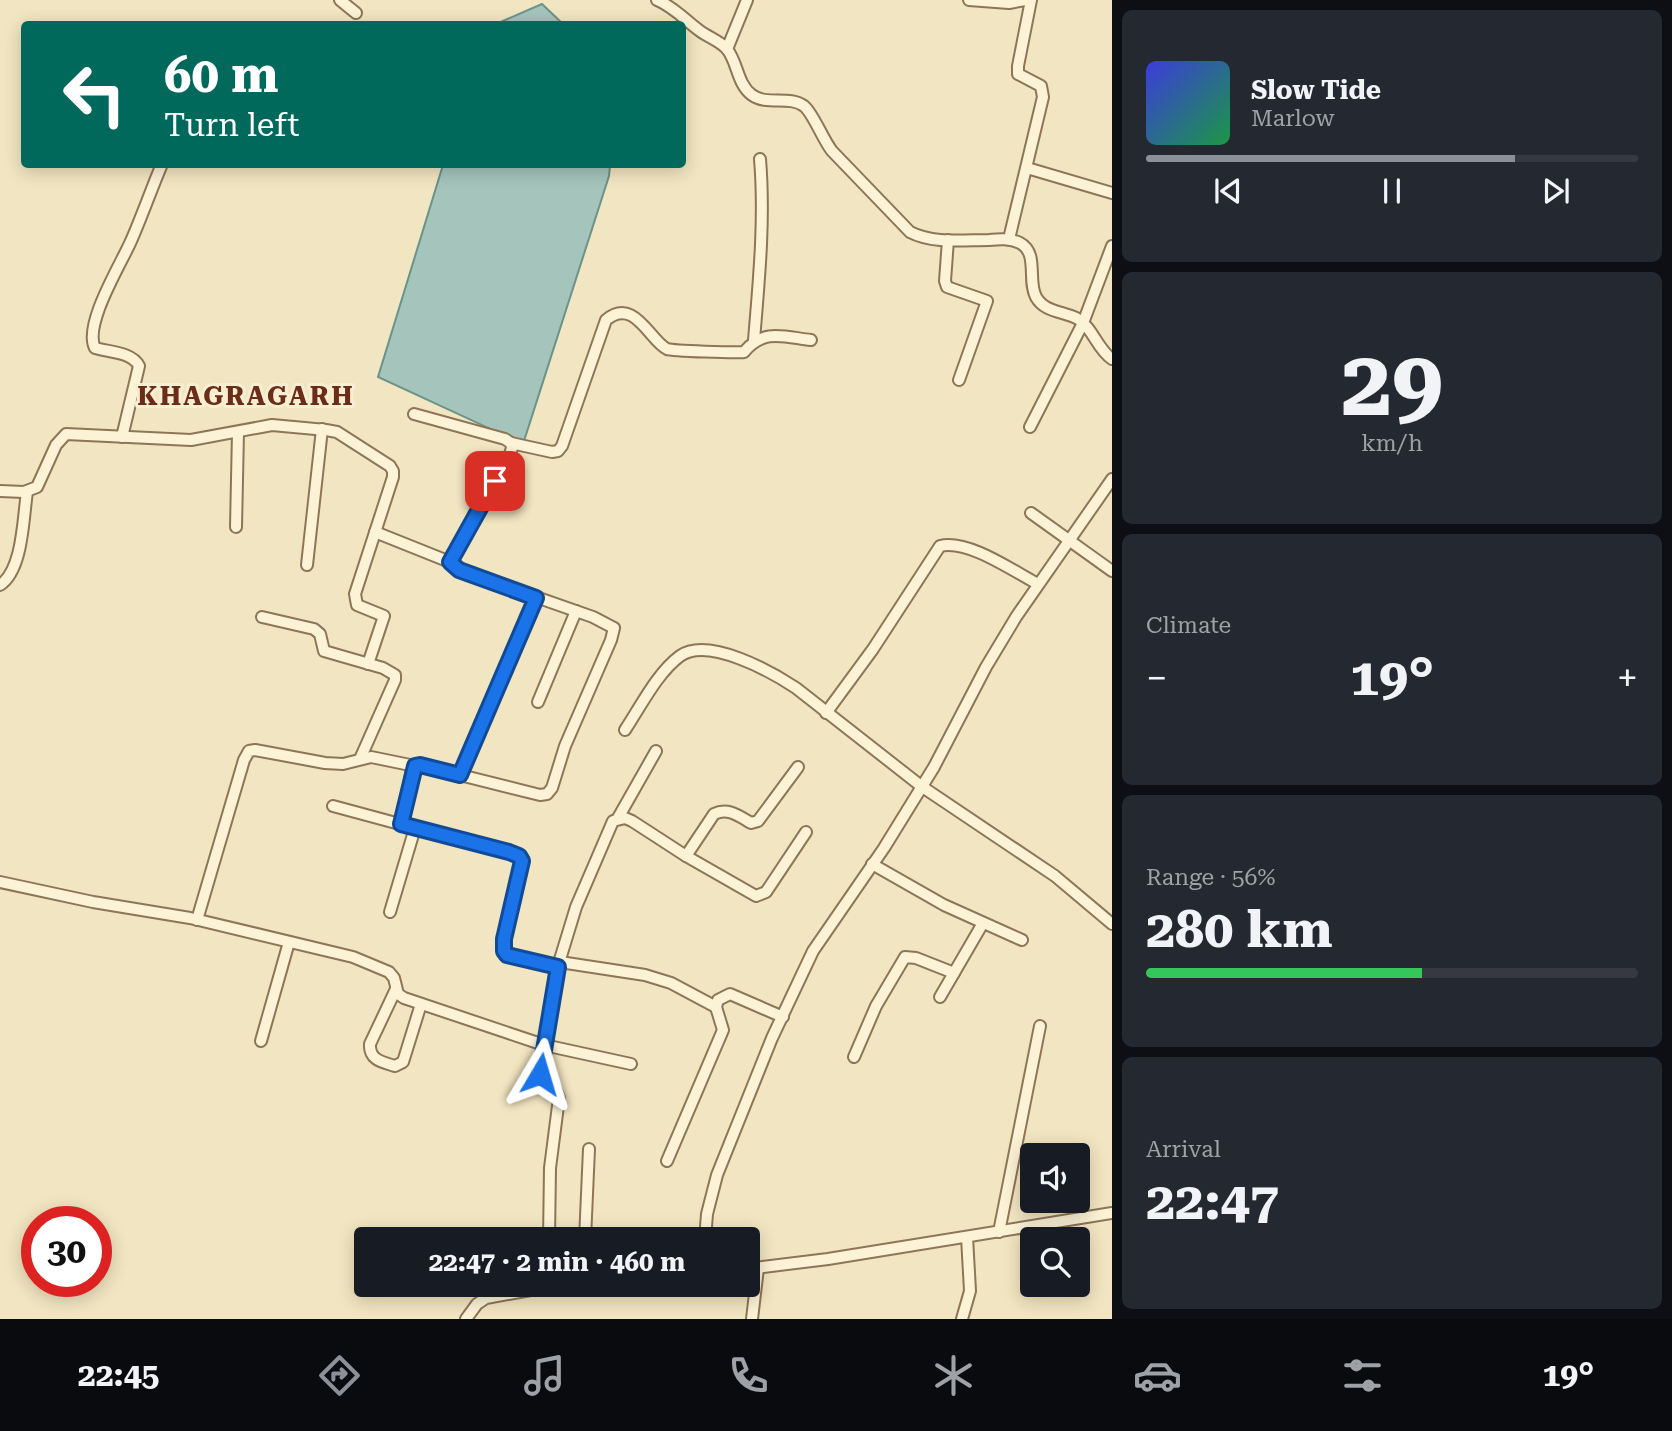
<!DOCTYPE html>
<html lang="en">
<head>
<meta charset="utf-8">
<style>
  :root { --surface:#171b24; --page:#242831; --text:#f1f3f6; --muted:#9ea1a6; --line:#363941; --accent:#8c9099 }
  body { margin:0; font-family:"Roboto Serif",serif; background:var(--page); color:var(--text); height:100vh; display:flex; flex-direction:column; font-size:26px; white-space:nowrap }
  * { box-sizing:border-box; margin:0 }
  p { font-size:23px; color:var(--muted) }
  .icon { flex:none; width:38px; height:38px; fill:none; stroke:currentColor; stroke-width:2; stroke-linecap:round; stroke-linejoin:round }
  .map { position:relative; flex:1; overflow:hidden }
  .panel { display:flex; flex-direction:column; gap:10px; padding:10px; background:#0d0f14; width:560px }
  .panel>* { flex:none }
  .top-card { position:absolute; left:21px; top:21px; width:665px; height:147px; border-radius:7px; box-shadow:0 4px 18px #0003; background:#00695c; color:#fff; overflow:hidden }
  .tools { position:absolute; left:1020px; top:1143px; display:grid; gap:14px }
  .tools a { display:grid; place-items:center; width:70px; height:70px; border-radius:7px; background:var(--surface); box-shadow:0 4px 18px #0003; font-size:35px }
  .speed { position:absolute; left:21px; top:1206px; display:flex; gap:14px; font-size:35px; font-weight:700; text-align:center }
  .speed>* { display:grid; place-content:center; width:91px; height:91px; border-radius:50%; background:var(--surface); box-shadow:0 4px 18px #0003; line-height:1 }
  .speed .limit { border:10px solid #d22; background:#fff; color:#111 }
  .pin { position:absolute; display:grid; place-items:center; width:60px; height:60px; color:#fff; margin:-30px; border-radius:14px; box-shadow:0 4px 10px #0006 }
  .me { position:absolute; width:77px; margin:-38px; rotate:7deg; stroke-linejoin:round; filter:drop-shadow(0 0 5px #0008) }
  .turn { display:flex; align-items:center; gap:24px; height:147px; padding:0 28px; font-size:32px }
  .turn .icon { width:91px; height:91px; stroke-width:2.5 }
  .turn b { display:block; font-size:49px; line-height:60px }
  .big { font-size:52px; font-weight:700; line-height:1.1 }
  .panel .widget { flex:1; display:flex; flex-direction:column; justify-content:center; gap:10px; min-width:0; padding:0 24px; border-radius:10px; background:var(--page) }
  .panel .dial { align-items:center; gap:0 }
  .dial b { font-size:91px; line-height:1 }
  .song { display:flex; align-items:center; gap:21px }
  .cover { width:84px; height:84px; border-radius:10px; background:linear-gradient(135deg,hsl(240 70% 55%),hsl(140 70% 35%)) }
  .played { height:7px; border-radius:4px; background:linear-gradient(90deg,var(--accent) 75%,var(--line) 75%) }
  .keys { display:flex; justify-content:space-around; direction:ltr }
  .heat { display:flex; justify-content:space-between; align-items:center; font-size:38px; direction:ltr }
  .charge { height:10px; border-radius:5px; background:linear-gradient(90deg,#34c759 56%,var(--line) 0) }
  .trip { position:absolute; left:354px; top:1227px; width:406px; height:70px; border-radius:7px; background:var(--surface); box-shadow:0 4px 18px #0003; font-weight:700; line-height:70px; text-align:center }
  .dock { display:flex; height:112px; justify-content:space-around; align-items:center; background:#090b0e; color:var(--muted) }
  .dock .icon { width:49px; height:49px }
  .dock .active { color:var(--accent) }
  .dock b { font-size:32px; color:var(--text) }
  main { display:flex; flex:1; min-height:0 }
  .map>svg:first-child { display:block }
</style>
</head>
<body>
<main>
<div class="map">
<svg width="1112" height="1319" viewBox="0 0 1112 1319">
  <rect width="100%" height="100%" fill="#f2e5c1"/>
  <!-- water -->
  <g fill="#a4c4bc" stroke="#6a938a" stroke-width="2">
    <path d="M542 4 563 24H496Z"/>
    <path d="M443 165H610L609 176 523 444 378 377Z"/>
  </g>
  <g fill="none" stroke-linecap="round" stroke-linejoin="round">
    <!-- minor casing -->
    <g stroke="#8d7657" stroke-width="14">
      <g id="minor">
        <path d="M340 0 356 13"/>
        <path d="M657 0C674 7 685 20 700 31 708 37 720 41 727 49 738 63 737 84 752 95 767 106 789 95 804 106 813 113 823 140 832 151L910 232C933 244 963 240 989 240 999 239 1010 238 1020 243 1039 253 1027 281 1036 297 1045 313 1064 311 1078 319 1093 328 1097 349 1112 359"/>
        <path d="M969 0 1009 3 1025 0"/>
        <path d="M727 49 747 0"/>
        <path d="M1027 168 1112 193"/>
        <path d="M1009 239 1043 97 1041 86 1018 74V66L1031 0"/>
        <path d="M948 240 945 281 947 287 987 301 959 380"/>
        <path d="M754 340C759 280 765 219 760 159"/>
        <path d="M1030 427 1083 323 1112 246"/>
        <path d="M122 437 139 366C132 352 109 352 95 348 83 325 121 264 131 241 142 216 151 190 162 164"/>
        <path d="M511 443 552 452 558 451 562 446 606 320C634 296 650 341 667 349 673 351 736 353 744 352 764 328 784 337 811 340"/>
        <path d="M0 491 24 492 37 487 56 445 66 434 191 440 272 425 326 430 337 432 390 466 393 471V477L355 594 357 605 384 616 368 664"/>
        <path d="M1031 513 1112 571"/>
        <path d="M236 527 238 432"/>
        <path d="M375 532 450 562"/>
        <path d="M307 565 322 429"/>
        <path d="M0 585C23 570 23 518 27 492"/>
        <path d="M262 617 314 629 320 634 324 651 383 668 395 675V680L360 759"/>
        <path d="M538 702 576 611"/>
        <path d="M826 713 873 649 940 546C968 539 1013 571 1038 584"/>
        <path d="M625 730C641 706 657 673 680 656 708 636 772 672 796 688L921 786 1055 876 1112 924"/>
        <path d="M460 775 536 598"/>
        <path d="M333 806 518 856 522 865 504 938V951L507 955 558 966"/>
        <path d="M618 818 656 751"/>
        <path d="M401 824 412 769 420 765 540 795 547 794 552 788 565 746 611 640 614 628 593 617 459 570 450 562 482 501 508 460 512 448 511 443 505 439 414 414"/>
        <path d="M686 856 714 814C728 807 739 816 751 823L758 821 798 767"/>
        <path d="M872 864 944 905 1022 940"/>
        <path d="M0 882 93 902 190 918 353 957 389 972 394 978 398 994 404 998 544 1045 631 1064"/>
        <path d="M390 912 415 828"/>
        <path d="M197 920 244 760 249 751 255 750 325 763 343 764 371 757 415 766"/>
        <path d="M560 962 645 975 671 983 716 1007"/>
        <path d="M396 989 370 1044C369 1060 382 1062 395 1066L403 1062 421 1004"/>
        <path d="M940 997 983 923"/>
        <path d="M261 1041 289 942"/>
        <path d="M854 1057 876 1006 905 957 916 958 954 973"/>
        <path d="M667 1161 723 1030 716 1007 718 1000 730 994 783 1017"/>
        <path d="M999 1232 1040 1026"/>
        <path d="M549 1239 550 1168 559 1098 555 1088 541 1079 544 1045 558 966 576 907 613 821 625 818 632 821 686 856 756 896 766 892 806 832"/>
        <path d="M585 1239 589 1149"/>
        <path d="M705 1239 707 1214 717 1175 772 1038 813 951 884 848 934 767 986 667 1016 617 1112 479"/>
        <path d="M747 1269 828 1259 1112 1213"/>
        <path d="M466 1319 477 1304 486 1298 564 1284"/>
        <path d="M752 1319 758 1268"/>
        <path d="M962 1319 970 1291 967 1237"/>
      </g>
    </g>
    <!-- minor -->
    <use href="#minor" stroke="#fcf2d6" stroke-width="10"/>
  </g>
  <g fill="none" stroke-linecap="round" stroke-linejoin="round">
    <!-- route casing -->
    <g stroke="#114b97" stroke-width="18">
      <path id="route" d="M495 481 450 562 459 570 536 598 460 775 420 765 415 766 401 824 509 852 519 856 522 861 504 939V951L507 955 558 967 540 1074"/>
    </g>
    <!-- route -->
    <use href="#route" stroke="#1a73e8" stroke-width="12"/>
  </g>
  <g text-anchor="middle" stroke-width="6" stroke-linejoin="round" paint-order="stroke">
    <!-- district labels -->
    <g font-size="26" font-weight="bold" letter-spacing="2" fill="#6c2d18" stroke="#f8efd2">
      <text x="246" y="405">KHAGRAGARH</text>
    </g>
  </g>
</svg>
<div class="tools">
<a><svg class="icon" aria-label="sound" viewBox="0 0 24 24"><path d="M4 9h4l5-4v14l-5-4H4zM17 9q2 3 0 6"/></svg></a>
<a><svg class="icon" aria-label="search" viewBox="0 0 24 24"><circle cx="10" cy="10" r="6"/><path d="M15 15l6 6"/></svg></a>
</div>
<div class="speed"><div class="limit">30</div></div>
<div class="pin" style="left:495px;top:481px;background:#d93025"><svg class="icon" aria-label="arrive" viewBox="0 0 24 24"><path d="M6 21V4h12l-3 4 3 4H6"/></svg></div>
<svg class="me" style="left:540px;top:1074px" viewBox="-20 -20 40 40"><path d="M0-17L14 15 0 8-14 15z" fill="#1a73e8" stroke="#fff" stroke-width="4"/></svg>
<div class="trip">22:47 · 2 min · 460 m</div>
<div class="top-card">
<div class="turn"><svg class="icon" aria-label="left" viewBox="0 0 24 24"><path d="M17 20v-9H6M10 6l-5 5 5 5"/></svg><div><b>60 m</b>Turn left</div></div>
</div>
</div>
<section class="panel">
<div class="widget">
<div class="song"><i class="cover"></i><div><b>Slow Tide</b><p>Marlow</p></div></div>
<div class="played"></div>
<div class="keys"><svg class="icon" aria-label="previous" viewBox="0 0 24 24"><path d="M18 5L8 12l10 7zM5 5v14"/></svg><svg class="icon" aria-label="pause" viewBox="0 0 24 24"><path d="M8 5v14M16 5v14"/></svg><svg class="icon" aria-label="next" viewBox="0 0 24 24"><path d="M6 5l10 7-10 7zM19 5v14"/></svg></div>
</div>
<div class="widget dial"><b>29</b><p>km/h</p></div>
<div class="widget"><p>Climate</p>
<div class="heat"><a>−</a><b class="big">19°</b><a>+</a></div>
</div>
<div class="widget"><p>Range · 56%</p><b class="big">280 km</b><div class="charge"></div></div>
<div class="widget"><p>Arrival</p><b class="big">22:47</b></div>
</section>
</main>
<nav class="dock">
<b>22:45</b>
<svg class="icon active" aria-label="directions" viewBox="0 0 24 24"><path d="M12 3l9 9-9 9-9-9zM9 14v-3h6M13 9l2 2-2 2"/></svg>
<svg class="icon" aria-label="music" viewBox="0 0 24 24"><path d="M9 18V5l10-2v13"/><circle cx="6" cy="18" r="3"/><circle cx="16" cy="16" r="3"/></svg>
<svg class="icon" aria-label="phone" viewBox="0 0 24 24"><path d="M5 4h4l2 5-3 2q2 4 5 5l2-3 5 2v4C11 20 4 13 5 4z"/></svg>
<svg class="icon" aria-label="climate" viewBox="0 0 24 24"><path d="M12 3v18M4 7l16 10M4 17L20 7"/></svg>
<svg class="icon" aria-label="car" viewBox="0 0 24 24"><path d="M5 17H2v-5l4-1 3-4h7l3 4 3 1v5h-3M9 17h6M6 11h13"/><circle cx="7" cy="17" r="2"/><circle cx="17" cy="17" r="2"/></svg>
<svg class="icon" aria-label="filters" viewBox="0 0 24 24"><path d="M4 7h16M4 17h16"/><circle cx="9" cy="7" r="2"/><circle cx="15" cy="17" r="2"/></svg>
<b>19°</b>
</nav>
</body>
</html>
